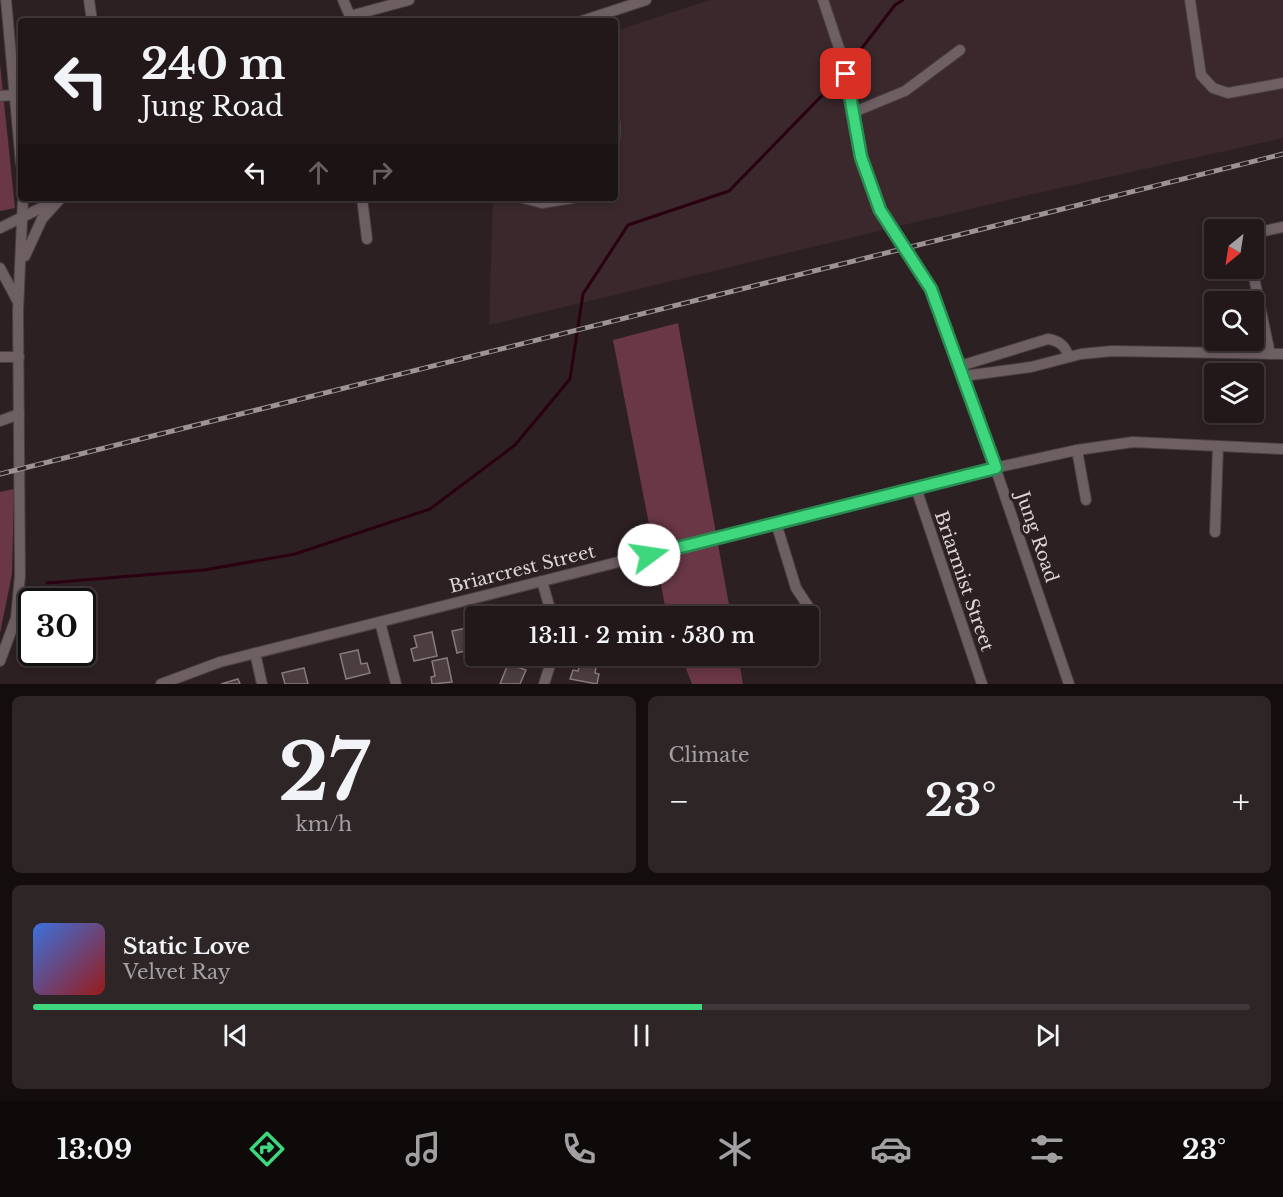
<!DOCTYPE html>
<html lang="en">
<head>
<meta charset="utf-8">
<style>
  :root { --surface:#22181a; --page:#2e2527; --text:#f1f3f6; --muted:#a2a0a2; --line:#3f3739; --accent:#3ed77d }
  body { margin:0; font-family:"Libre Baskerville",serif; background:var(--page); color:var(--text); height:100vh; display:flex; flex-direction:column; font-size:22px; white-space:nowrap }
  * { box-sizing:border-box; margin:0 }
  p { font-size:20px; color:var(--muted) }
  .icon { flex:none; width:33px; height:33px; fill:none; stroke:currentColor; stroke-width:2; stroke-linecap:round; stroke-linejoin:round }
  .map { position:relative; height:684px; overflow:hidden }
  .sheet { display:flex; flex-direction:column; gap:12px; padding:12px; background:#130d0e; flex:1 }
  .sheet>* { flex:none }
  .hud { position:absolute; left:18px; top:18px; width:600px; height:183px; border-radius:6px; box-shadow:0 3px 9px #0003,0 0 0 2px var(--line); background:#22181a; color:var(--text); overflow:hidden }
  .needle { width:39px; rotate:210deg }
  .tools { position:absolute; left:1204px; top:219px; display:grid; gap:12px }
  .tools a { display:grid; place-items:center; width:60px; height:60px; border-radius:6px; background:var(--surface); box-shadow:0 3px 9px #0003,0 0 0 2px var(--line); font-size:30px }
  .speed { position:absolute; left:18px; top:588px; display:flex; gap:12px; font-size:30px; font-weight:700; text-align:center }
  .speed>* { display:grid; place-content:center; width:78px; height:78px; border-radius:50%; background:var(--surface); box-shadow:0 3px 9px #0003,0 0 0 2px var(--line); line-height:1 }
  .speed .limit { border:3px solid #111; border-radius:9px; background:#fff; color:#111 }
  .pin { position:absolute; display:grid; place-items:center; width:51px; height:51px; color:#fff; margin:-26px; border-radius:12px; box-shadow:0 3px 9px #0006 }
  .me { position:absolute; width:66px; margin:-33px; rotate:76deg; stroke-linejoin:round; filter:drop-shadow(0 0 4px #0008) }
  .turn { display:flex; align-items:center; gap:21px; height:126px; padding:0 24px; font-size:27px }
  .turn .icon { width:78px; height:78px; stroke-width:2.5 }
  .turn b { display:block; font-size:42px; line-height:51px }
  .lanes { display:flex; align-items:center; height:57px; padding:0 24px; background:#0003; justify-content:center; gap:30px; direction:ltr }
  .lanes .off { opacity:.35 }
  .big { font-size:45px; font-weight:600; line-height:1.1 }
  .sheet .tile { flex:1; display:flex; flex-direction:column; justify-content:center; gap:9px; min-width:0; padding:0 21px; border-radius:9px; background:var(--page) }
  .sheet .dial { align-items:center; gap:0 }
  .dial b { font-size:78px; line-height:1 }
  .song { display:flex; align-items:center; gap:18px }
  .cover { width:72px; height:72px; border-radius:9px; background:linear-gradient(135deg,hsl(220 70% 55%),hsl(0 70% 35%)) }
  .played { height:6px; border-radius:3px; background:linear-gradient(90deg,var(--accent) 55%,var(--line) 55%) }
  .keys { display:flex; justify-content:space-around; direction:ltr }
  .heat { display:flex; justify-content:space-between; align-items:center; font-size:33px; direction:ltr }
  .sheet .tiles { flex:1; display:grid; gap:12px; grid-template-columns:1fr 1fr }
  .tile:last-child { grid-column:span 2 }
  .trip { position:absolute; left:465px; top:606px; width:354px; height:60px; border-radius:6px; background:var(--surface); box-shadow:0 3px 9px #0003,0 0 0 2px var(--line); font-weight:600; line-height:60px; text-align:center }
  .tab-bar { display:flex; height:96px; justify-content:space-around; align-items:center; background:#0e0a0a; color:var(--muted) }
  .tab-bar .icon { width:42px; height:42px }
  .tab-bar .on { color:var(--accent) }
  .tab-bar b { font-size:27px; color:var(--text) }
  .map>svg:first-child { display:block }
</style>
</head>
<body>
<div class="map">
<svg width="1283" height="684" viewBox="0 0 1283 684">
  <rect width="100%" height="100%" fill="#2d2023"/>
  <!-- built -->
  <path fill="#3a282c" d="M710 0H1283V138L1024 196 489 325 493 198H615V31Z"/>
  <!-- green -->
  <g fill="#693745">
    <path d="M0 64 15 208 0 211Z"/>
    <path d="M678 323 731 616H667L613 340Z"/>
    <path d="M14 489 12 574 0 633V492Z"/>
    <path d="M681 656H738L743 684H692Z"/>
  </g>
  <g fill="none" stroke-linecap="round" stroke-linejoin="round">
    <!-- stream -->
    <g stroke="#290110" stroke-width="3">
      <path d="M855 57 895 5 903 0"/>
      <path d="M47 583 204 570 295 554 430 509 515 445 570 379 583 294 628 225 729 191 841 76"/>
    </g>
  </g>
  <!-- building -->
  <g fill="#4b3d40" stroke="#897a7d" stroke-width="1.5">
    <path d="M528 612 529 616H508Z"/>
    <path d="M467 628 468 633 476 632V648L457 653 452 631Z"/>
    <path d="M432 632 437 656 414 661 411 649 417 647 414 636Z"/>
    <path d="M358 650 361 664 367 663 370 673 346 679 340 654Z"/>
    <path d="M447 658 452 682 432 684 431 677 435 676 432 661Z"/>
    <path d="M581 659 597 662 595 673 599 674 597 684 570 679 573 670 578 671Z"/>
    <path d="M508 664 526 670 520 684H500Z"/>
    <path d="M304 668 308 684H285L282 673Z"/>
    <path d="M238 679 240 684H221Z"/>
  </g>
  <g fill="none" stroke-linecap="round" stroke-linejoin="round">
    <!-- minor casing -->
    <g stroke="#493f41" stroke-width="12">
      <g id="minor">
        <path d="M6 0 21 164"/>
        <path d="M89 0 92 21"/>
        <path d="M343 0 350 16 409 0"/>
        <path d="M823 0 843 60 861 157 880 210 931 289 964 376 1069 684"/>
        <path d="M1190 0 1201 75 1213 88 1228 93 1283 83"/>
        <path d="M582 21 646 0"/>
        <path d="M0 96 15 95"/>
        <path d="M854 112 905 91 960 50"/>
        <path d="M615 124V137"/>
        <path d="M362 198 367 239"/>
        <path d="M523 198 542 203 573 198"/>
        <path d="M0 228 55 201"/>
        <path d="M1254 233 1283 227"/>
        <path d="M25 256 42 219 61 198"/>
        <path d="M0 268 18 302"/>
        <path d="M1252 268 1270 354"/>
        <path d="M0 357H19"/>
        <path d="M960 366 1048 339C1060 341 1065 346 1069 357"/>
        <path d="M964 376 1031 367 1081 354 1112 351 1283 354"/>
        <path d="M0 421 19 414"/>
        <path d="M1077 450 1086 500"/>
        <path d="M916 488 982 684"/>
        <path d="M776 523 796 588 810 609"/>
        <path d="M1215 532 1218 446"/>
        <path d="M542 581 552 616"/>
        <path d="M380 622 396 684"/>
        <path d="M255 653 262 684"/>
        <path d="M0 661 16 618 20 576 18 311 23 198"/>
        <path d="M161 684 220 662 985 470 1077 450 1133 442 1283 449"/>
        <path d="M544 684 553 656"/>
      </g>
    </g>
    <!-- minor -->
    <use href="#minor" stroke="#6e5f63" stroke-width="10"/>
    <!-- rail casing -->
    <g stroke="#9d9395" stroke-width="5">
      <path id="rail" d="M0 474 1283 154"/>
    </g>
    <!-- rail -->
    <use href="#rail" stroke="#2d2023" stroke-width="3" stroke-dasharray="9" stroke-linecap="butt"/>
  </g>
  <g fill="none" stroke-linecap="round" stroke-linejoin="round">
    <!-- route casing -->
    <g stroke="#288c51" stroke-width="15">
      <path id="route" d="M649 555 996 468 931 289 880 210 861 157 846 74"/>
    </g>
    <!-- route -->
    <use href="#route" stroke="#3ed77d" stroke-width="10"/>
  </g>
  <g text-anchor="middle" stroke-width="6" stroke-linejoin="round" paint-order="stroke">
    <!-- street labels -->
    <g font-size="18" fill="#ddd4d6" stroke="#2d2023">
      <text transform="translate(1037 537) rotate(71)" y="6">Jung Road</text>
      <text transform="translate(522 569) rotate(-14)" y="6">Briarcrest Street</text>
      <text transform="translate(964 581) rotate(71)" y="6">Briarmist Street</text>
    </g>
  </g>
</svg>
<div class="tools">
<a><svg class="needle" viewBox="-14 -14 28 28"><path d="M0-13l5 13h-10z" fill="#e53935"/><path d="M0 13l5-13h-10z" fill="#a2a0a2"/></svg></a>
<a><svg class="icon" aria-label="search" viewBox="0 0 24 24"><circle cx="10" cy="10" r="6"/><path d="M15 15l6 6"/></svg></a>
<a><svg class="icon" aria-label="layers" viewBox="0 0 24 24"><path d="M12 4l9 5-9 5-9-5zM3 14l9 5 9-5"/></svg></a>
</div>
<div class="speed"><div class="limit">30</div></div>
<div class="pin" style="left:846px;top:74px;background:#d93025"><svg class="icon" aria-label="arrive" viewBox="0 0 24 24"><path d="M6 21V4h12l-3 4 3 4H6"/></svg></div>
<svg class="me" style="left:649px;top:555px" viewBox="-20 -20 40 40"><circle r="19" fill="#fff"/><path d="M0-13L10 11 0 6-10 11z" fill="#3ed77d"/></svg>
<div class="trip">13:11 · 2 min · 530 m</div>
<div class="hud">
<div class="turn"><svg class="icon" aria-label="left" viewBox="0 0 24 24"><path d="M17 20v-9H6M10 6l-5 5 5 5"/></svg><div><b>240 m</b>Jung Road</div></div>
<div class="lanes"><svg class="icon" aria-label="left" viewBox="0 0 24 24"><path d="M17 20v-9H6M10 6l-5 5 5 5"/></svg><svg class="icon off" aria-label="ahead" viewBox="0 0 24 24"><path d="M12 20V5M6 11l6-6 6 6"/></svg><svg class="icon off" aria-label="right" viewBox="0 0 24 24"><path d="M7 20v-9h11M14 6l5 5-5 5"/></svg></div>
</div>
</div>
<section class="sheet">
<div class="tiles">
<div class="tile dial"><b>27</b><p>km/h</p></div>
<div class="tile"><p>Climate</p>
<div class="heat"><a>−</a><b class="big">23°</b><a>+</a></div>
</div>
<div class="tile">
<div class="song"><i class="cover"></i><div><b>Static Love</b><p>Velvet Ray</p></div></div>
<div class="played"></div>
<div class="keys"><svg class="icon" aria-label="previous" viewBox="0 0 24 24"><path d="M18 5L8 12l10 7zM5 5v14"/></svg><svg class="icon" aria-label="pause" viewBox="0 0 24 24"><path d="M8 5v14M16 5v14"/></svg><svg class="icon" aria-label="next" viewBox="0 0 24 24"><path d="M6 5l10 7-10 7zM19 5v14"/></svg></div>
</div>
</div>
</section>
<nav class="tab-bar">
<b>13:09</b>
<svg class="icon on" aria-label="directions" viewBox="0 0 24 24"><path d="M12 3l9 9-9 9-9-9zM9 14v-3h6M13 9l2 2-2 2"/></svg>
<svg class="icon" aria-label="music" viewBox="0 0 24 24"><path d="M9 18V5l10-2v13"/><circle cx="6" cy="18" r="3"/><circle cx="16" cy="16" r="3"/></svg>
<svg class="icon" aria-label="phone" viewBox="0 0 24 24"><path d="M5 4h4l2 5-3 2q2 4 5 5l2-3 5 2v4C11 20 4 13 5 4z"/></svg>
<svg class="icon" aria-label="climate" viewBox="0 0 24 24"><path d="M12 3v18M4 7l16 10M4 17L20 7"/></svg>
<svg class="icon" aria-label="car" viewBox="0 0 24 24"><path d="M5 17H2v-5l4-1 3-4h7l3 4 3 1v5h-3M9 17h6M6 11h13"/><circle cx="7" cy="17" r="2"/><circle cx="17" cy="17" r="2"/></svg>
<svg class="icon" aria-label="filters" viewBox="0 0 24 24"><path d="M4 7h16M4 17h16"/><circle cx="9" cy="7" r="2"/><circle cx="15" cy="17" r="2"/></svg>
<b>23°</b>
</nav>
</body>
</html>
